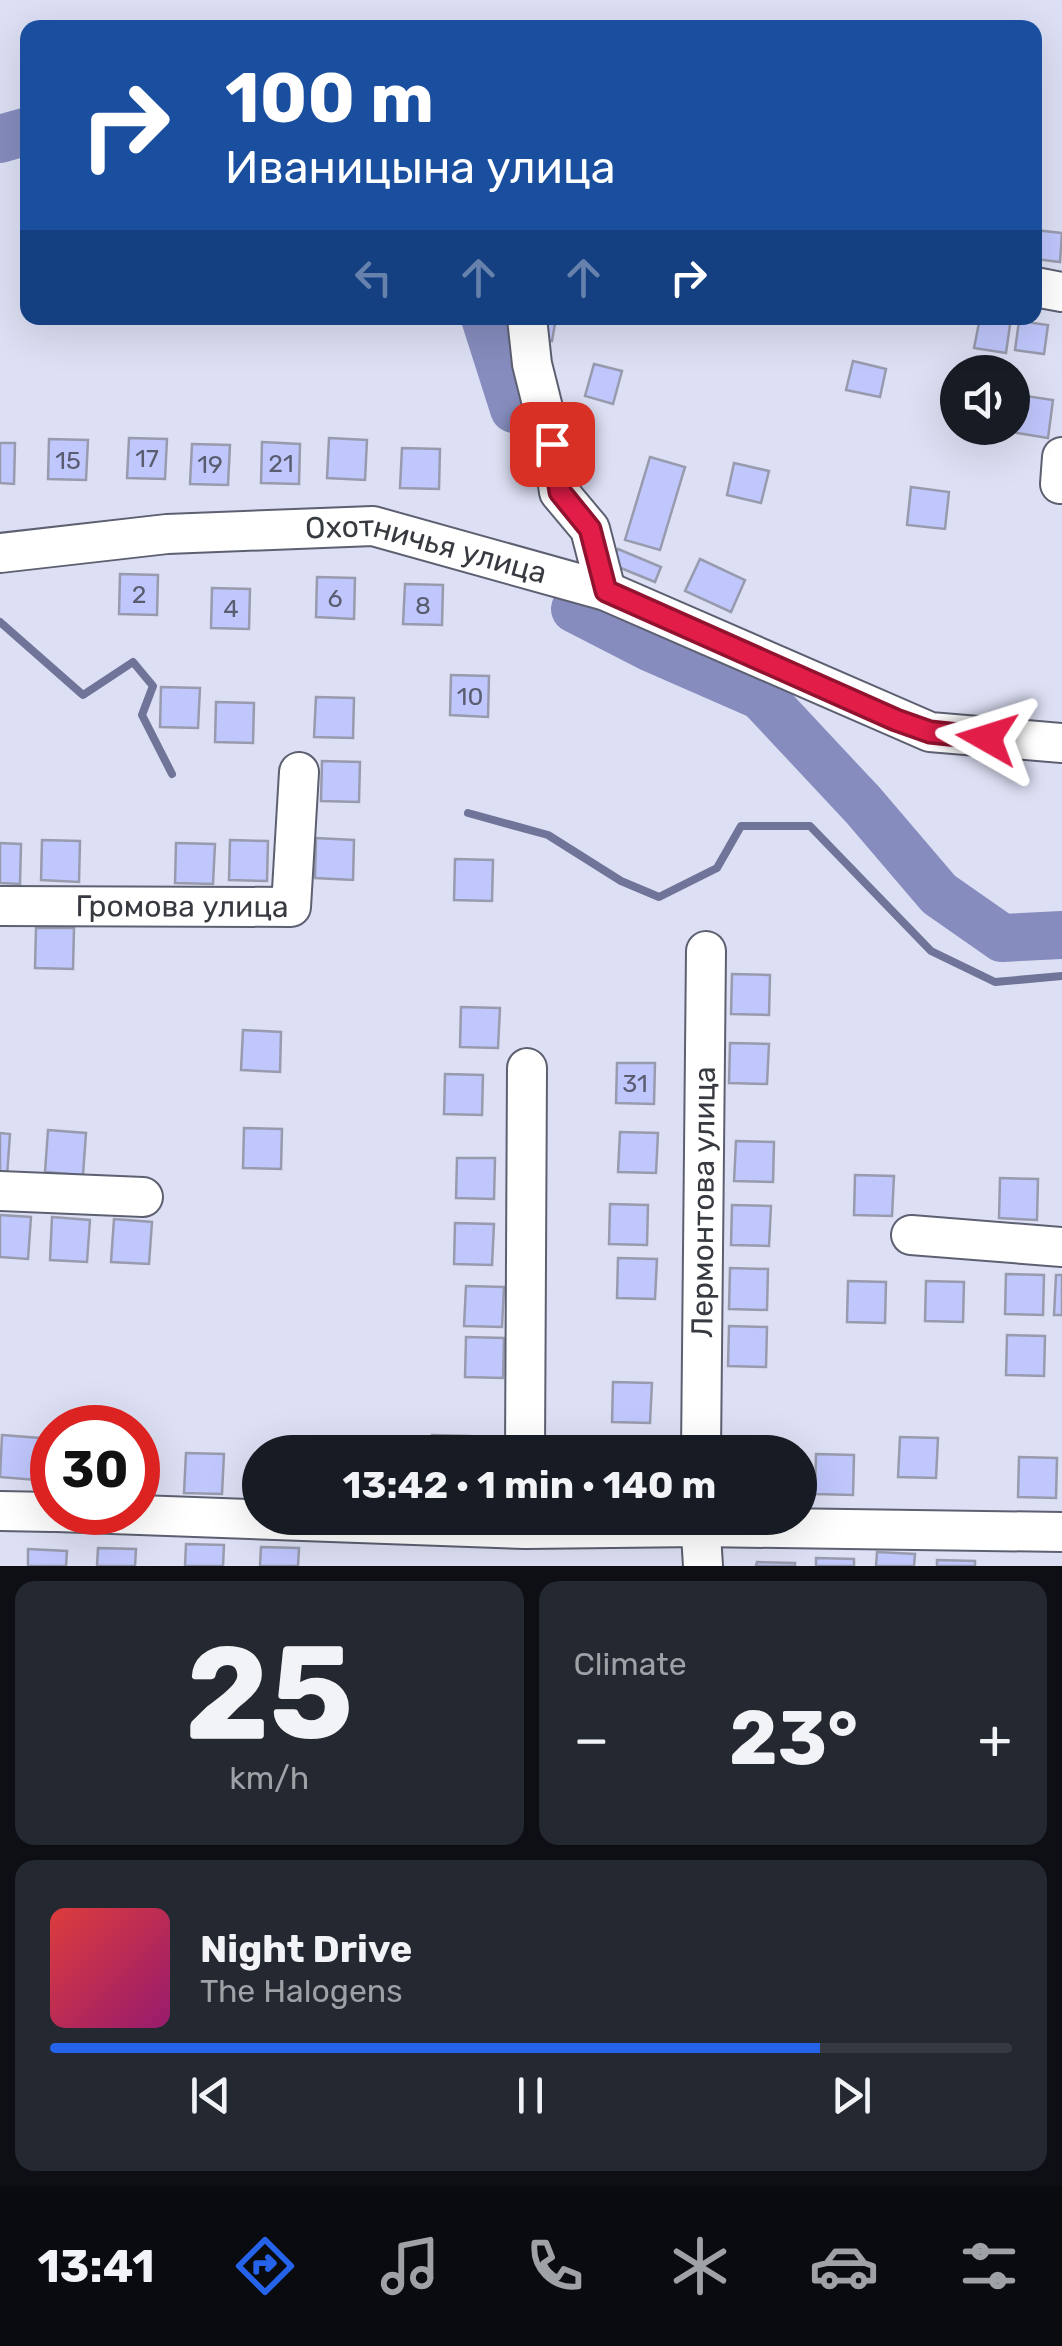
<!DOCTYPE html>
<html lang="en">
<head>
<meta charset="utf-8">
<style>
  :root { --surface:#171b24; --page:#242831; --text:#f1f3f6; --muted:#9ea1a6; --line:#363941; --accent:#2563eb }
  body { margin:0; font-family:Rubik,sans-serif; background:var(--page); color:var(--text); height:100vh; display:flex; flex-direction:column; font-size:38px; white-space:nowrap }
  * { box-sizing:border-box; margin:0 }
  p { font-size:32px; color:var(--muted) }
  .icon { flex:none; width:55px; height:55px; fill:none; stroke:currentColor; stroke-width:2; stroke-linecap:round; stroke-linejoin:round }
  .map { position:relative; height:1566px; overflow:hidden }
  .details { display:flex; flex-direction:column; gap:15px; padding:15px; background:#0d0f14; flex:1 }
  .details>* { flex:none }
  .banner { position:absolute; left:20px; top:20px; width:1022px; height:305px; border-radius:20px; box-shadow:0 10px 40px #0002; background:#1a4fa0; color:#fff; overflow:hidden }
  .tools { position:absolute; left:940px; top:355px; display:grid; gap:20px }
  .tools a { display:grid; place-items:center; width:90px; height:90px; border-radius:50%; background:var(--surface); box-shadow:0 10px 40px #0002; font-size:50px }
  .speed { position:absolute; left:30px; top:1405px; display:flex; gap:20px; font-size:50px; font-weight:700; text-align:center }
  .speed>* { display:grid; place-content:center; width:130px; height:130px; border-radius:50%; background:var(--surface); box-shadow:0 10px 40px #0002; line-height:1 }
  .speed .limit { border:15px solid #d22; background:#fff; color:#111 }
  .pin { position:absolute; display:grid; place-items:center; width:85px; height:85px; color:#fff; margin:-42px; border-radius:20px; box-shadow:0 5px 15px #0006 }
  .me { position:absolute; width:110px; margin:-55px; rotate:276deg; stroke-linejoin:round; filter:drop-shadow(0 0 8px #0008) }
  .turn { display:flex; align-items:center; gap:35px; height:210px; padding:0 40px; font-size:45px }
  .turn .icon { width:130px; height:130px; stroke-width:2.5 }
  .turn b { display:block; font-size:70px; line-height:85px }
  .lanes { display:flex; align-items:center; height:95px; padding:0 40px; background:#0003; justify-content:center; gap:50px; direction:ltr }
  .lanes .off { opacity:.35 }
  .big { font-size:75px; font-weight:700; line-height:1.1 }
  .details .tile { flex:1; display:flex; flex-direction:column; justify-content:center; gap:15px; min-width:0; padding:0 35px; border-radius:20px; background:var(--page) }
  .details .dial { align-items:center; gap:0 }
  .dial b { font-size:130px; line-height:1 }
  .song { display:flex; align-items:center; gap:30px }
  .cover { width:120px; height:120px; border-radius:15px; background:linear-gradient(135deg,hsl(0 70% 55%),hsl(320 70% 35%)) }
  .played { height:10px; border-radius:5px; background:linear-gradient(90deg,var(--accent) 80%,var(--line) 80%) }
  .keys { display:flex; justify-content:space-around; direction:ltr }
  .heat { display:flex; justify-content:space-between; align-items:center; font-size:55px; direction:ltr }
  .details .tiles { flex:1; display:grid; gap:15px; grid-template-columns:1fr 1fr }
  .tile:last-child { grid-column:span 2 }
  .trip { position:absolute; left:242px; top:1435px; width:575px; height:100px; border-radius:50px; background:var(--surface); box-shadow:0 10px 40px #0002; font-weight:700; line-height:100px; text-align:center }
  .dock { display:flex; height:160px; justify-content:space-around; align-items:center; background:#090b0e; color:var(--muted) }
  .dock .icon { width:70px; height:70px }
  .dock .on { color:var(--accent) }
  .dock b { font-size:45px; color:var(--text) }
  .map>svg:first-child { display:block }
</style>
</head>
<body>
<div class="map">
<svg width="1062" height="1566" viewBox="0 0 1062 1566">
  <rect width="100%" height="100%" fill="#dde0f4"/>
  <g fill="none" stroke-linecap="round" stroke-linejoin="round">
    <!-- stream -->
    <g stroke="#6f7498" stroke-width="8">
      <path d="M0 622 83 695 133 662 153 686 142 715 172 774"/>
      <path d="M468 813 548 835 621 881 659 897 717 868 741 826H810L931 951 995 982 1062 976"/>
    </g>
    <!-- river -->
    <g stroke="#868dbe" stroke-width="48">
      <path d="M0 139 28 131"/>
      <path d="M485 318 514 409"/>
      <path d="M575 609 649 647 761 696 863 805 939 894 1002 938 1062 935"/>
    </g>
  </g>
  <!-- building -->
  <g fill="#c0c7fc" stroke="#989bad" stroke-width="2.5">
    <path d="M1035 230 1062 233 1060 262 1035 259Z"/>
    <path d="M545 318H556L552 341 541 339Z"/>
    <path d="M980 318H1011L1006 353 974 348Z"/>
    <path d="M1019 321 1048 325 1044 354 1015 350Z"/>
    <path d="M853 361 886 369 880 397 846 390Z"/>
    <path d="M594 364 622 371 613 404 585 396Z"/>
    <path d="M1012 394 1053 400 1048 438 1005 431V428H1012Z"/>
    <path d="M129 438 167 439 165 479 127 478Z"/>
    <path d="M329 438 367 440 365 480 327 478Z"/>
    <path d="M49 439 88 440 86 480 48 479Z"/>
    <path d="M262 442 300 444 299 484 261 483Z"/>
    <path d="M0 443H15L14 484 0 483Z"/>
    <path d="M192 444 230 445 228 485 190 484Z"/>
    <path d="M402 448 440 449 439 489 400 488Z"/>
    <path d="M650 457 685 467 660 550 625 540Z"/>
    <path d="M734 463 769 471 761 503 727 495Z"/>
    <path d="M911 487 949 492 945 529 907 525Z"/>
    <path d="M618 549 661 567 655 582 611 564Z"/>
    <path d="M700 559 745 580 731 612 685 591Z"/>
    <path d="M120 574 158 575 157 615 119 614Z"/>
    <path d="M317 577 355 578 354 619 316 617Z"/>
    <path d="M405 584 443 585 442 625 403 624Z"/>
    <path d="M212 588 250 589 249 629 211 628Z"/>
    <path d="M451 675 489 676 488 717 450 715Z"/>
    <path d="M161 687 200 688 198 728 160 727Z"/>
    <path d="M316 697 354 698 353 738 314 737Z"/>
    <path d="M216 702 254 703 253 743 215 742Z"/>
    <path d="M322 761 360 762 359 802 321 801Z"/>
    <path d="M316 838 354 840 353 880 315 878Z"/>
    <path d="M42 840 80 841 79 882 41 880Z"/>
    <path d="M230 840 268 841 267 881 229 880Z"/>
    <path d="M0 843 21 844 20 884 0 883Z"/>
    <path d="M176 843 215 844 213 884 175 883Z"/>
    <path d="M455 859 493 860 492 901 454 900Z"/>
    <path d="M36 928H74L73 969 35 968Z"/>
    <path d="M732 974 770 975 769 1015 731 1014Z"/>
    <path d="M461 1007 500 1008 498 1048 460 1047Z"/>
    <path d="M243 1030 281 1032 280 1072 241 1070Z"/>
    <path d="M730 1043 769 1044 767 1084 729 1083Z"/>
    <path d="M617 1063H655L654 1104 616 1103Z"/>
    <path d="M445 1074 483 1075 482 1115 444 1114Z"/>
    <path d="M244 1128 282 1129 281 1169 243 1168Z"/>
    <path d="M48 1130 86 1133 83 1175 45 1172Z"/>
    <path d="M620 1132 658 1133 656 1173 618 1172Z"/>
    <path d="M0 1133 10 1134 7 1176H0Z"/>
    <path d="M736 1141 774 1142 773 1182 734 1181Z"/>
    <path d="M457 1158H495L494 1199 456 1198Z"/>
    <path d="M855 1175 894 1176 892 1216 854 1215Z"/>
    <path d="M1000 1178 1038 1179 1037 1220 999 1218Z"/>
    <path d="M610 1204 648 1205 647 1245 609 1244Z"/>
    <path d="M732 1205 771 1206 769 1246 731 1245Z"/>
    <path d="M0 1215 31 1217 28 1259 0 1257Z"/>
    <path d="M52 1217 90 1220 87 1262 50 1260Z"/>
    <path d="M114 1219 152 1222 149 1264 111 1262Z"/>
    <path d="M455 1223 494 1224 492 1265 454 1264Z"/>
    <path d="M618 1258 657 1259 655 1299 617 1298Z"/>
    <path d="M730 1268 768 1269 767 1310 729 1309Z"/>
    <path d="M1006 1274 1044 1275 1043 1315 1005 1314Z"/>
    <path d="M1056 1275H1062V1315H1054Z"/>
    <path d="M848 1281 886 1282 885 1323 847 1322Z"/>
    <path d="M926 1281 964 1282 963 1322 925 1321Z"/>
    <path d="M466 1286 504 1287 502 1327 464 1326Z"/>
    <path d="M729 1326 767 1327 766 1367 728 1366Z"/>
    <path d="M1007 1335 1045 1336 1044 1376 1006 1375Z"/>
    <path d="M466 1337 504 1338 503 1378 465 1377Z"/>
    <path d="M613 1382 652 1383 650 1423 612 1422Z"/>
    <path d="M2 1435 40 1438 36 1480 0 1477Z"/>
    <path d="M432 1435 470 1436V1452H431Z"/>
    <path d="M900 1437 938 1438 936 1478 898 1477Z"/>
    <path d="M296 1444 334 1445V1452H296Z"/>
    <path d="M186 1453 224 1454 222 1494 184 1493Z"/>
    <path d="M816 1454 854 1455 853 1495 815 1494Z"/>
    <path d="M1019 1457 1057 1458 1056 1498 1018 1497Z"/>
    <path d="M186 1544 224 1545 223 1566H185Z"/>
    <path d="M261 1547 299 1548 298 1566H260Z"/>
    <path d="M98 1548 136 1549 135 1566H97Z"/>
    <path d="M28 1549 67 1551 66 1566H28Z"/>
    <path d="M877 1552 915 1554 914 1566H876Z"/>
    <path d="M816 1558 854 1559V1566H816Z"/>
    <path d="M937 1560 975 1561V1566H937Z"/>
    <path d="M757 1562 795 1563V1566H756Z"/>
  </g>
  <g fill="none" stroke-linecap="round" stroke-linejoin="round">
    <!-- minor casing -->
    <g stroke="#5d6071" stroke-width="42">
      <g id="minor">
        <path d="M1035 287 1062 292"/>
        <path d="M527 318 532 364 552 444 559 492 590 529 606 591"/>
        <path d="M1060 484 1062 457"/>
        <path id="s1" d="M0 553 167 534 373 526 606 591 930 732 1062 743"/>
        <path id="s2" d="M0 906 291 907 299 772"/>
        <path d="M0 1191 143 1197"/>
        <path d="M911 1235 1062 1247"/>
        <path d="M525 1452 527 1068"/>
        <path id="s3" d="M701 1452 706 951"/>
        <path d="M0 1511 52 1512"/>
        <path d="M57 1512 525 1529 700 1527 1062 1532"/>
        <path d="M700 1518 703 1566"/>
      </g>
    </g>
    <!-- minor -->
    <use href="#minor" stroke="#fff" stroke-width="38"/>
  </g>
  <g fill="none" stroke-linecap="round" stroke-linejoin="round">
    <!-- route casing -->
    <g stroke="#92132f" stroke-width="25">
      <path id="route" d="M552 444 560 492 590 529 606 591 896 720 930 732 987 738"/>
    </g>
    <!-- route -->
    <use href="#route" stroke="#e11d48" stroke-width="18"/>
  </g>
  <g text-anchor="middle" stroke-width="8" stroke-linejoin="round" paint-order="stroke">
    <!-- number labels -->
    <g font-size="25" fill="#5a5d70">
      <text x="147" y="467">17</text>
      <text x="68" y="469">15</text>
      <text x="281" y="472">21</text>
      <text x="210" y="473">19</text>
      <text x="139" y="603">2</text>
      <text x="335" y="607">6</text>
      <text x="423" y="614">8</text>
      <text x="231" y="617">4</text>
      <text x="470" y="705">10</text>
      <text x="635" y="1092">31</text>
    </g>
    <!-- street labels -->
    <g font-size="30" fill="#383a41" stroke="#fff">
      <text dy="10" stroke="none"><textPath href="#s1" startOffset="430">Охотничья улица</textPath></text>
      <text dy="10" stroke="none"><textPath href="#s2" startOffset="182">Громова улица</textPath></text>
      <text dy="10" stroke="none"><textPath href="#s3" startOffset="250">Лермонтова улица</textPath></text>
    </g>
  </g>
</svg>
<div class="tools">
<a><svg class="icon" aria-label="sound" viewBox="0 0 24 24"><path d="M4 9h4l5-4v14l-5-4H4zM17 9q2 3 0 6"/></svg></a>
</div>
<div class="speed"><div class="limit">30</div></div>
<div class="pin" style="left:552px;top:444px;background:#d93025"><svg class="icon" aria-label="arrive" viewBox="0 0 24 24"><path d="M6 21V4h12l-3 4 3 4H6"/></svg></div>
<svg class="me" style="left:987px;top:738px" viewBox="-20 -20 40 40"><path d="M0-17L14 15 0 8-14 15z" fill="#e11d48" stroke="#fff" stroke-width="4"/></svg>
<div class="trip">13:42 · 1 min · 140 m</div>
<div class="banner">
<div class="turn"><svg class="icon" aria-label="right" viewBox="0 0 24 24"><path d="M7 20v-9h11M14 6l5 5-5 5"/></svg><div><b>100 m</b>Иваницына улица</div></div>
<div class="lanes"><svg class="icon off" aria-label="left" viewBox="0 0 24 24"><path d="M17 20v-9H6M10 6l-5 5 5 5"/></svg><svg class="icon off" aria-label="ahead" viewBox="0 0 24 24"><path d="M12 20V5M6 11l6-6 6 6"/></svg><svg class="icon off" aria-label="ahead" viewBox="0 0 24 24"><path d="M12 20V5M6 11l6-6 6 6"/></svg><svg class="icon" aria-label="right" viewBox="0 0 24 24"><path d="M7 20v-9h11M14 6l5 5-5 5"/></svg></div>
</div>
</div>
<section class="details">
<div class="tiles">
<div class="tile dial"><b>25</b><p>km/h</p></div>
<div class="tile"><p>Climate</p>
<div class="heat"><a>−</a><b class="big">23°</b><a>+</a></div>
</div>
<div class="tile">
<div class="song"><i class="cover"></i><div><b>Night Drive</b><p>The Halogens</p></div></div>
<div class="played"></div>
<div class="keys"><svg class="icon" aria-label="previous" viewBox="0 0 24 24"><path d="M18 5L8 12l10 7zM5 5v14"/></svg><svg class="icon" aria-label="pause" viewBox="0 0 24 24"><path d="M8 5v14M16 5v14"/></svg><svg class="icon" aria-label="next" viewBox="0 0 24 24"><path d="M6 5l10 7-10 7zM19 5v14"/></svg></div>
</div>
</div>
</section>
<nav class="dock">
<b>13:41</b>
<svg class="icon on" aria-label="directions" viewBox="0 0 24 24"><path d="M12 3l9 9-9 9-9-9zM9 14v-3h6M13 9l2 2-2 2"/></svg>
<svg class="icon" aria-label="music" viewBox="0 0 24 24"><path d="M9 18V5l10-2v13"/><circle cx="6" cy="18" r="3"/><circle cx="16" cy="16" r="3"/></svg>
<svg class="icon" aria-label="phone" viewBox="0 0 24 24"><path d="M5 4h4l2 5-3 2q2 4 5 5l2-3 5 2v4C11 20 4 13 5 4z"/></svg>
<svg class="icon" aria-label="climate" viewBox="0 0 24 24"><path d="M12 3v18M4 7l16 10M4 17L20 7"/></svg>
<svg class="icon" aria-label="car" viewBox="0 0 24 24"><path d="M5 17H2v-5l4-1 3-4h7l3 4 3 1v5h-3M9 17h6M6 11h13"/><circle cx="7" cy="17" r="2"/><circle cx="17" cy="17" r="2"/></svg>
<svg class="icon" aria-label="filters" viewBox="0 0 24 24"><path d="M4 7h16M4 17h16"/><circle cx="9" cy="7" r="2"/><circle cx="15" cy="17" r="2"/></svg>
</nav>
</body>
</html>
